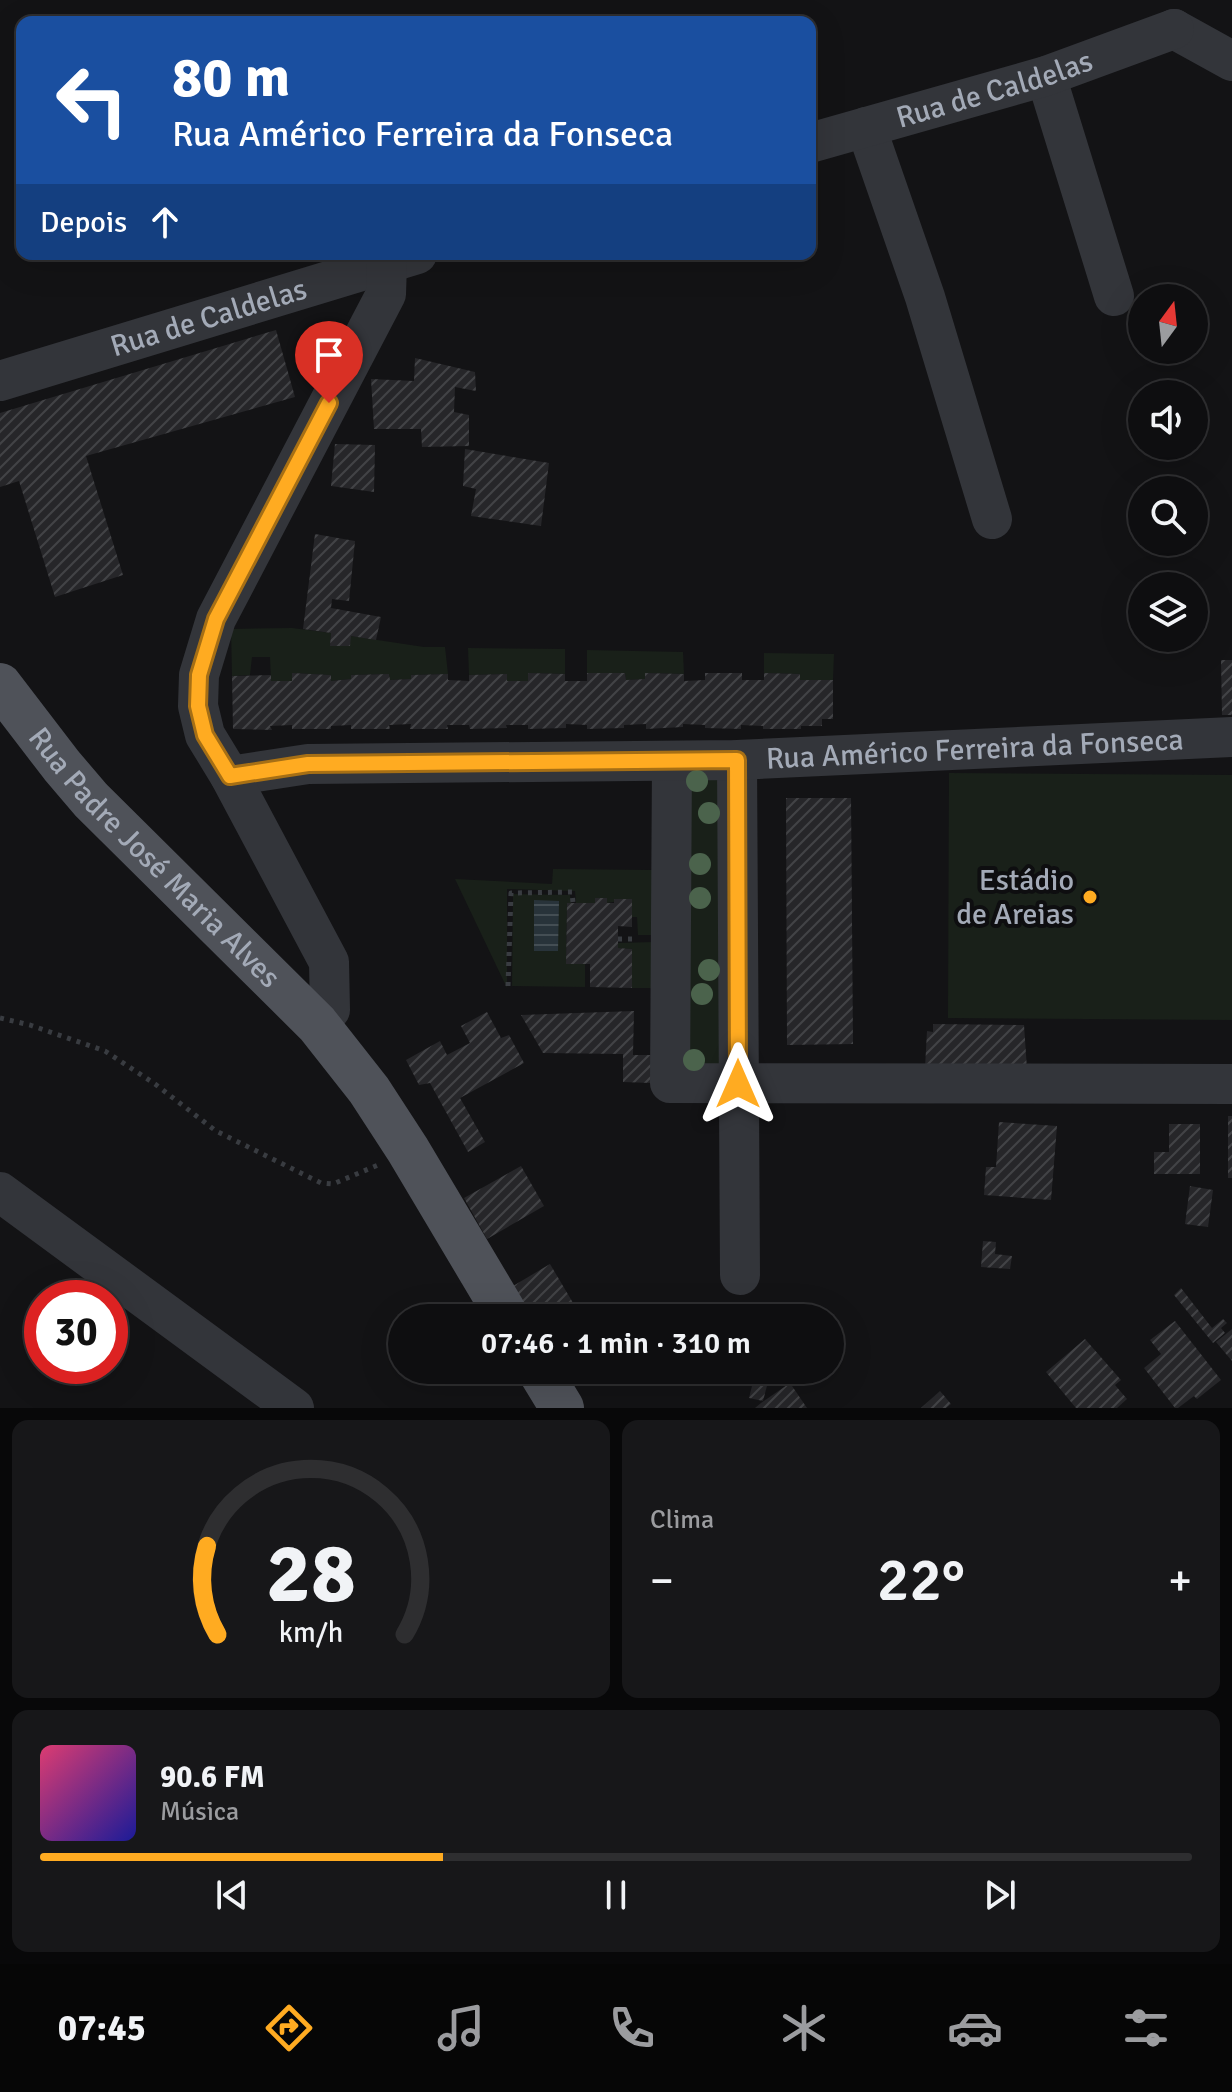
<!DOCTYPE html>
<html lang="pt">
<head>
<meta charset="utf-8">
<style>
  :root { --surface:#0e0e10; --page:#171719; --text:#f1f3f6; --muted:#9b9c9f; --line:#2e2e30; --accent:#ffab21 }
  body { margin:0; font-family:Signika,sans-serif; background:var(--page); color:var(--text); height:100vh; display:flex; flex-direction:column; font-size:30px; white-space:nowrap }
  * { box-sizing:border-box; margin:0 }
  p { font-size:26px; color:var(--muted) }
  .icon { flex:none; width:44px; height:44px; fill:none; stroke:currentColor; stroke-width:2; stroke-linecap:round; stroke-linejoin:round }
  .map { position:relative; height:1408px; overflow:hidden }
  .panel { display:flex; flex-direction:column; gap:12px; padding:12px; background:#080809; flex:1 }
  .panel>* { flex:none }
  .top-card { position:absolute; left:16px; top:16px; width:800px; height:244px; border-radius:16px; box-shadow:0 8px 32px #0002,0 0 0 2px var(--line); background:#1a4fa0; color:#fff; overflow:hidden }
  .needle { width:52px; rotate:15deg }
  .buttons { position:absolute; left:1128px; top:284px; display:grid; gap:16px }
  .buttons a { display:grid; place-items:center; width:80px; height:80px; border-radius:50%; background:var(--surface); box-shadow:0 8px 32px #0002,0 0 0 2px var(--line); font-size:40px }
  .speed { position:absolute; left:24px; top:1280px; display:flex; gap:16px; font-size:40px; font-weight:700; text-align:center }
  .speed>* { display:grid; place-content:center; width:104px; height:104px; border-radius:50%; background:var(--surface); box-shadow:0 8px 32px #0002,0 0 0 2px var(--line); line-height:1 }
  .speed .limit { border:12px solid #d22; background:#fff; color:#111 }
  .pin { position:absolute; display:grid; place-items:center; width:68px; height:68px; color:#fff; margin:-82px -34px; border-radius:50% 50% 50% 0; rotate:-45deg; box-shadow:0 0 8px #0007 }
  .pin .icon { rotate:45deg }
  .me { position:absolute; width:88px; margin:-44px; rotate:0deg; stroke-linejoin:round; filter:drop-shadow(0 0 6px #0008) }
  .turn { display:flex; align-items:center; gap:28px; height:168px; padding:0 24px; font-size:36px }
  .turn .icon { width:104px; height:104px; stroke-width:2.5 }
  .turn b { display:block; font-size:56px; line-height:68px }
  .then { display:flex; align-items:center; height:76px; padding:0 24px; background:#0003; gap:16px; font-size:30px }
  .big { font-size:60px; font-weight:600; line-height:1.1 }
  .panel .tile { flex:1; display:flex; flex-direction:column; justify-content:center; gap:12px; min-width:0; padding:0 28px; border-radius:16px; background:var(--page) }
  .panel .dial { align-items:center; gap:0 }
  .dial svg { height:208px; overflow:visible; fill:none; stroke:var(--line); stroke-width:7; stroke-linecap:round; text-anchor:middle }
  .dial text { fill:var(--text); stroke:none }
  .song { display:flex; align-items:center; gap:24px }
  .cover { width:96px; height:96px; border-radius:12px; background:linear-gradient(135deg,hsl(340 70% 55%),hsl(240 70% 35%)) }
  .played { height:8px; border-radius:4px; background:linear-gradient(90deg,var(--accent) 35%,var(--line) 35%) }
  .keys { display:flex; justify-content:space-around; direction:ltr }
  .heat { display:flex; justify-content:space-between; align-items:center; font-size:44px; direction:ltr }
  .panel .tiles { flex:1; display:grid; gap:12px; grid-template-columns:1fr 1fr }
  .tile:last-child { grid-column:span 2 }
  .trip { position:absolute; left:388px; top:1304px; width:456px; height:80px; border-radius:40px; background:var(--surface); box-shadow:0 8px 32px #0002,0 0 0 2px var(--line); font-weight:600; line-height:80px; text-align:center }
  .dock { display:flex; height:128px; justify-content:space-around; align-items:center; background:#060606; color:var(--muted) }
  .dock .icon { width:56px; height:56px }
  .dock .on { color:var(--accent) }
  .dock b { font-size:36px; color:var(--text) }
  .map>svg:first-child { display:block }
</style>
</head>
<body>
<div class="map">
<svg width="1232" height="1408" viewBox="0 0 1232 1408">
  <defs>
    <pattern id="water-rules" width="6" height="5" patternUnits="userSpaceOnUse" patternTransform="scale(2)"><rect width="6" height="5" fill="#28333a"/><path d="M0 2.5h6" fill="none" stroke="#444e54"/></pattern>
    <pattern id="building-hatch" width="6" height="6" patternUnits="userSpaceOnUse" patternTransform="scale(2)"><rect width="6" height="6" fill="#262629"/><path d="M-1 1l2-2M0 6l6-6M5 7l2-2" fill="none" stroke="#424346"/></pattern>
  </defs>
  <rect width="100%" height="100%" fill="#131315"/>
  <!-- grass -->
  <g fill="#192019">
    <path d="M292 628 331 633 330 645 351 636 424 647H445L448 674 411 675V679L390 680 389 674 351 675V679L331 681 330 675 292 673V681H271L270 657H252L250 675 232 676 231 629Z"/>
    <path d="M468 648 565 649V674L528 673V681H507L506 674 469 675Z"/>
    <path d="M587 650 683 652 684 674 646 673 645 679 626 680 625 673H587Z"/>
    <path d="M764 653 834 654 833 680H800V674L764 673Z"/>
    <path d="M949 773 1232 775V1020L948 1018Z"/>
    <path d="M684 776 725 780 724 1067 687 1069Z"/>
    <path d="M553 869 653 870 654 935H638L637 917H632V899L607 903V898H595V903H576L575 891 507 889V988L455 879 552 884Z"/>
    <path d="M513 894 570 895 571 903 567 904 566 963 585 964V987L512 986Z"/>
    <path d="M654 942 653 988H632V949L618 948V943Z"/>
  </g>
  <!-- water -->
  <path fill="url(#water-rules)" d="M534 900 559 901 558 951H534Z"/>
  <!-- building -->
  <g fill="url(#building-hatch)">
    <path d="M276 330 295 397 86 456 123 575 55 597 19 481 0 487V413Z"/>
    <path d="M415 358 475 372 476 391 455 387 454 412 469 415V446L422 447 421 429H374L371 379 414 381Z"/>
    <path d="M335 444 375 445 374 492 331 486Z"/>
    <path d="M465 449 549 463 541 526 471 516 476 489 463 486Z"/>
    <path d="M315 534 355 541 349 601 332 599 331 608 381 617 376 640 351 636 350 646H330L331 633 303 629Z"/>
    <path d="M1221 660H1232V715H1222Z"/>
    <path d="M292 673 331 675V681L351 679V675L389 674 390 680 411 679V675L448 674V680L469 681V675L507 674V681H528V673L565 674V681H587V673H625L626 680 645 679V673L684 674V681L705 680V673H742V680H764V673L800 674V680H833V719H822V726H801V729H763V726L741 725V729L705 728V725L683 724V727L646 729V724L624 725V728L587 729V725L566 724V728L528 729V725H506L507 728 470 729 469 725H447L448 729H410L411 724 389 725 390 729H351V725L331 726V729H292V725L270 726 272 730 233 729 232 676 271 675V681H292Z"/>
    <path d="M786 798H851L853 1044 787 1045Z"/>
    <path d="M595 898H607V903H614V899H632V927L618 926V948L632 949V988L590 987V964H566L567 903H595Z"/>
    <path d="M634 1011 633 1055H652L651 1083 623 1082V1054L543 1053 521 1015Z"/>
    <path d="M487 1012 501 1038 509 1035 524 1063 460 1098 485 1142 468 1152 430 1083 419 1085 406 1060 440 1041 447 1055 470 1043 461 1026Z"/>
    <path d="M933 1024 1024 1025 1027 1069 925 1068 927 1031 933 1032Z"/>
    <rect x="1228" y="1116" width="4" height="62"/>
    <path d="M999 1122 1057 1126 1051 1200 984 1195 986 1167H996Z"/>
    <path d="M1169 1124H1200V1174H1154V1152H1169Z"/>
    <path d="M521 1166 544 1206 487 1239 464 1198Z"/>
    <path d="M1190 1186 1213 1190 1208 1227 1185 1224Z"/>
    <path d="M983 1241 996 1242 995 1254 1012 1256 1010 1269 981 1267Z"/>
    <path d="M550 1264 582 1318H525L508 1289Z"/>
    <path d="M1181 1288 1212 1328 1223 1319 1227 1323 1221 1328 1225 1333 1213 1343 1174 1295Z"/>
    <path d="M1175 1321 1221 1380 1197 1399 1194 1396 1178 1408H1175L1144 1368 1161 1354 1150 1340Z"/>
    <path d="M1232 1329V1361L1216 1342Z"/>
    <path d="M1085 1339 1121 1380 1115 1385 1127 1399 1117 1408H1076L1046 1372Z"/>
    <path d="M756 1370H771L763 1401 749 1398Z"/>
    <path d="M790 1383 807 1408H755L761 1403Z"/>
    <path d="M940 1391 951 1404 946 1408H921Z"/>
  </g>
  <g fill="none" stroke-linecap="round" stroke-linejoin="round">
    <!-- path -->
    <g stroke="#393c41" stroke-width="5" stroke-dasharray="4 6" stroke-linecap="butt">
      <path d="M618 939H638"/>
      <path d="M508 986 511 893 572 892 573 903"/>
      <path d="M0 1018 30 1025 105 1051 155 1084 216 1131 321 1183 333 1184 378 1165"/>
    </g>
    <!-- minor -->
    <g stroke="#33353a" stroke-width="40">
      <path d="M1174 29 1232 61"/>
      <path d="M1046 76 1114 296"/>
      <path d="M866 127 925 297 992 519"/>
      <path id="s1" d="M810 143 1046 76 1174 29"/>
      <path id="s2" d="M0 381 417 254"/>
      <path d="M737 760 740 1275"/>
      <path d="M672 761 670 1083 1232 1084"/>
      <path id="s3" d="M230 776 308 764 737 760 1232 737"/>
      <path d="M317 1024 330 1010 329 962 230 776 205 735 198 706 199 675 216 619 386 294 387 263"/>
      <path d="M0 1192 294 1408"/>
    </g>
    <!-- major -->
    <g stroke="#4f5259" stroke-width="44">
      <path id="s4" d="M0 685 62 766 91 800 317 1024 369 1090 408 1150 508 1318"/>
      <path d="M539 1370 562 1408"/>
    </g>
  </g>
  <!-- trees -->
  <g fill="#4b634c">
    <circle cx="697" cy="781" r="11"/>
    <circle cx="709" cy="813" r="11"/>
    <circle cx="700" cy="864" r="11"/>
    <circle cx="700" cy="898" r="11"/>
    <circle cx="709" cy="970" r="11"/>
    <circle cx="702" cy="994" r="11"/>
    <circle cx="694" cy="1060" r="11"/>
  </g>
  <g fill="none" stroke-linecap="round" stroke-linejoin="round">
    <!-- route casing -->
    <g stroke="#a66f15" stroke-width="20">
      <path id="route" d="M329 403 216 619 199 675 198 706 205 735 230 776 308 764 737 760 738 1084"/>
    </g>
    <!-- route -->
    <use href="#route" stroke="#ffab21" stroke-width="14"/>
  </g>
  <!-- markers -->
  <circle fill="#ffab21" stroke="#0e0e10" stroke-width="3" cx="1090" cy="897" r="8"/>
  <g text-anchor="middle" stroke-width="8" stroke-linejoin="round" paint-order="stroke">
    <!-- street labels -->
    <g font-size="30" fill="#a3aab7" stroke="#0e0e10">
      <text dy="10" stroke="none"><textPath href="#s1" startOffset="192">Rua de Caldelas</textPath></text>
      <text dy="10" stroke="none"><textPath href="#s2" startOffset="218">Rua de Caldelas</textPath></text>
      <text dy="10" stroke="none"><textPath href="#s3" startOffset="746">Rua Américo Ferreira da Fonseca</textPath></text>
      <text dy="10" stroke="none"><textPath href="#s4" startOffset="232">Rua Padre José Maria Alves</textPath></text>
    </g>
    <!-- poi labels -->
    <g font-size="30" fill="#a3aab7" stroke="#0e0e10" text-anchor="end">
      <text x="1074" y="890">Estádio<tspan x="1074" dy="34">de Areias</tspan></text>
    </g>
  </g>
</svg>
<div class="buttons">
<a><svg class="needle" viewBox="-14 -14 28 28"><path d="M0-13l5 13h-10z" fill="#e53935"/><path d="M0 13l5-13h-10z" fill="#9b9c9f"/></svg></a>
<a><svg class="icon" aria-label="sound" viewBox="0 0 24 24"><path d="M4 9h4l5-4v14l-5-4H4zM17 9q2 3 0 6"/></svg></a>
<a><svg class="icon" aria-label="search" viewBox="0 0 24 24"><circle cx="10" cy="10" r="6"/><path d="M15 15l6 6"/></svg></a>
<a><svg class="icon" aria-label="layers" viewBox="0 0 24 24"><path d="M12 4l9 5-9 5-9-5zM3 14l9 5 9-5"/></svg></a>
</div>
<div class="speed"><div class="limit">30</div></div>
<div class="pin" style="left:329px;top:403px;background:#d93025"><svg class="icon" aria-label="arrive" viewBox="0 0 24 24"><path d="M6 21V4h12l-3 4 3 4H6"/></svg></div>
<svg class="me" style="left:738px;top:1084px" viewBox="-20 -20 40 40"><path d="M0-17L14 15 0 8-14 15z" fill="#ffab21" stroke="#fff" stroke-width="4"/></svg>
<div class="trip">07:46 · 1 min · 310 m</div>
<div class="top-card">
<div class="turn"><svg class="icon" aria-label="left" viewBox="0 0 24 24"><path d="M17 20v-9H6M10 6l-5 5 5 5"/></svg><div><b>80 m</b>Rua Américo Ferreira da Fonseca</div></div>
<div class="then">Depois<svg class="icon" aria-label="ahead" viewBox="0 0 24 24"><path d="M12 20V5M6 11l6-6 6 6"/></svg></div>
</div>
</div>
<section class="panel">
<div class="tiles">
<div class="tile dial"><svg viewBox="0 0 100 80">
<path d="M14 69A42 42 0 1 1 86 69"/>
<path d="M14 69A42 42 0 0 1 10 35" stroke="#ffab21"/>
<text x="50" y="56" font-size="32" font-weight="700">28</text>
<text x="50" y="72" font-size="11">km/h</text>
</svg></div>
<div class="tile"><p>Clima</p>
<div class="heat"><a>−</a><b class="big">22°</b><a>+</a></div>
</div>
<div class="tile">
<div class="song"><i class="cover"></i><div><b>90.6 FM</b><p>Música</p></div></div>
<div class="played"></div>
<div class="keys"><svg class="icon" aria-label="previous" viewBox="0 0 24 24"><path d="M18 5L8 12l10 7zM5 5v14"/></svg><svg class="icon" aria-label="pause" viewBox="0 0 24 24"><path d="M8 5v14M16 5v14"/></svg><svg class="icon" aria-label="next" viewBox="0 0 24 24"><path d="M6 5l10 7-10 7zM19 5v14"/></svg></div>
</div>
</div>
</section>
<nav class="dock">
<b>07:45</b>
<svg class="icon on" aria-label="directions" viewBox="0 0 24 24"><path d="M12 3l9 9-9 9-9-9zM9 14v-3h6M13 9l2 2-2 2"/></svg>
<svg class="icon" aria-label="music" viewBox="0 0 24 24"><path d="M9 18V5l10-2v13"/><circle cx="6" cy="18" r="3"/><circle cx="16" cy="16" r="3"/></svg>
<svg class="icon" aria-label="phone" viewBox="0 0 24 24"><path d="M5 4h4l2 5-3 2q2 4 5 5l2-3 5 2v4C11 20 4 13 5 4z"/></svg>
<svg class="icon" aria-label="climate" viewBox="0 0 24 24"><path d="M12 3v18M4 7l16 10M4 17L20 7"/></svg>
<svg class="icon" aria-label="car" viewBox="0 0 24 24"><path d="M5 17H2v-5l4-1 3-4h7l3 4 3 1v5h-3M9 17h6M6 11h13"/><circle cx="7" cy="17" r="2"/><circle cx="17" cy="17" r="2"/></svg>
<svg class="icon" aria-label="filters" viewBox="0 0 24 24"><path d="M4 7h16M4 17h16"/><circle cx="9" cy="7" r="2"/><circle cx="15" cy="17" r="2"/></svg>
</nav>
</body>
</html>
